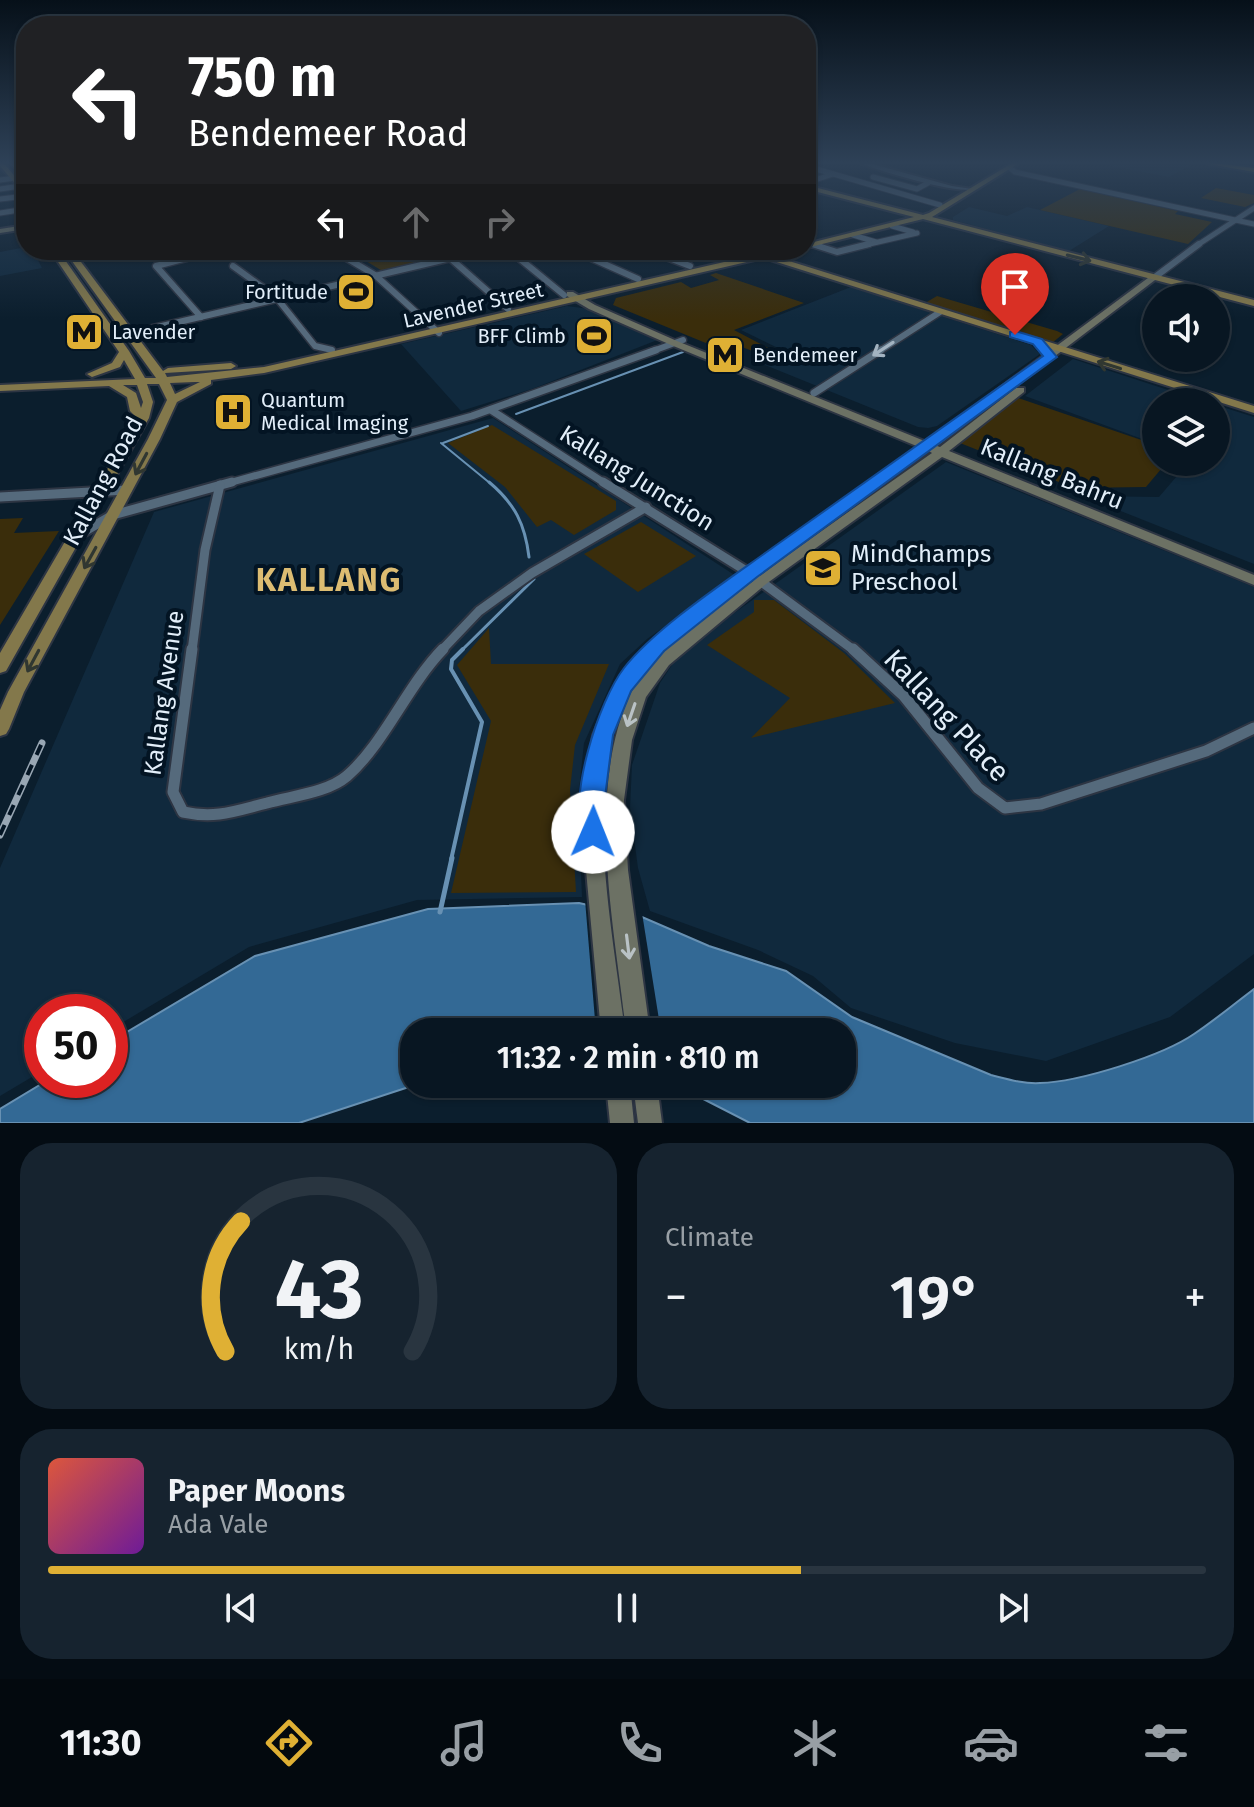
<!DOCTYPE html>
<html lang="en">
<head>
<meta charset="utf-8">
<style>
  :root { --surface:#081622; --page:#16232f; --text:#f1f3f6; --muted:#989fa5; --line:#293540; --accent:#dfb034 }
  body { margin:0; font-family:"Fira Sans",sans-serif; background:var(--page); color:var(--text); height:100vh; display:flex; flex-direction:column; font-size:30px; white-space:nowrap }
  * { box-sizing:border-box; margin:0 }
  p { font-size:26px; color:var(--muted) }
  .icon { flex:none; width:44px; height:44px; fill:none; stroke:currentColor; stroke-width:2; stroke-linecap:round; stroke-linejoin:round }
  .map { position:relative; height:1123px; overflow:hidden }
  .details { display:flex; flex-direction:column; gap:20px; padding:20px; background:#040c13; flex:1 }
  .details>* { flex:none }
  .hud { position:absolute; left:16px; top:16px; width:800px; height:244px; border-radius:32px; box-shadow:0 2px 6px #0004,0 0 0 2px var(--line); background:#202124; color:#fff; overflow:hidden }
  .buttons { position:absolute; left:1142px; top:284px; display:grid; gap:16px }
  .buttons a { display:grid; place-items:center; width:88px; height:88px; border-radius:50%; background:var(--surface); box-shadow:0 2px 6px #0004,0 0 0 2px var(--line); font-size:40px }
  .speed { position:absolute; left:24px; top:994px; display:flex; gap:16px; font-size:40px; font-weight:700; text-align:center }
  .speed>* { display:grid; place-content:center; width:104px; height:104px; border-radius:50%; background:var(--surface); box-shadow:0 2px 6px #0004,0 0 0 2px var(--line); line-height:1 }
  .speed .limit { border:12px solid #d22; background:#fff; color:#111 }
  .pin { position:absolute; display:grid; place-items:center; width:68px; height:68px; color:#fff; margin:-82px -34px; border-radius:50% 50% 50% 0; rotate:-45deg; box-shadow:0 0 8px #0007 }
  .pin .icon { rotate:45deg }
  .me { position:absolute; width:88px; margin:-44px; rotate:1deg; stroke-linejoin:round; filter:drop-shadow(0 0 6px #0008) }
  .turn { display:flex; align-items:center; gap:28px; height:168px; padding:0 40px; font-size:36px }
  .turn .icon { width:104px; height:104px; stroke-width:2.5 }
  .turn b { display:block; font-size:56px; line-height:68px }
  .lanes { display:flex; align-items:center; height:76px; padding:0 40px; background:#0003; justify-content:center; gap:40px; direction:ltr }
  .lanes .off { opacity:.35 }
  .big { font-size:60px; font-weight:600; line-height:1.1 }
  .details .card { flex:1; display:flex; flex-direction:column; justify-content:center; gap:12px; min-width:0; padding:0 28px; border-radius:32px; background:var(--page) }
  .details .dial { align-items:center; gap:0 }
  .dial svg { height:208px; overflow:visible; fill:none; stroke:var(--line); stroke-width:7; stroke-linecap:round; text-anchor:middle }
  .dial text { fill:var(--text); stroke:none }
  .song { display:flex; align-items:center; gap:24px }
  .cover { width:96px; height:96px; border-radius:12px; background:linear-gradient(135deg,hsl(10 70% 55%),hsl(280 70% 35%)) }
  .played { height:8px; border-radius:4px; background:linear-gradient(90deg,var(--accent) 65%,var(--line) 65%) }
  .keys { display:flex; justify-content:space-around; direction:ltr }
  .heat { display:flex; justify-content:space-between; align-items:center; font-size:44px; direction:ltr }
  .details .tiles { flex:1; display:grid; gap:20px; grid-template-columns:1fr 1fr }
  .card:last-child { grid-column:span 2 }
  .trip { position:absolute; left:400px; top:1018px; width:456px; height:80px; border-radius:32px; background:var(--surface); box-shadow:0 2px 6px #0004,0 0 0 2px var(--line); font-weight:600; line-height:80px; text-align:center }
  .menu { display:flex; height:128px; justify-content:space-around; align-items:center; background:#03090e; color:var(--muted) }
  .menu .icon { width:56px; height:56px }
  .menu .current { color:var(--accent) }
  .menu b { font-size:36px; color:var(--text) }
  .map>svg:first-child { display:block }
</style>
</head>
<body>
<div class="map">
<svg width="1254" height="1123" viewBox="0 0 1254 1123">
  <rect width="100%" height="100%" fill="#0b1e2d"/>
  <!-- built -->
  <g fill="#10293d">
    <path d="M1091 162H1196L1169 177Z"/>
    <path d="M969 207 1007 216 1027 207 1109 226 1069 251 953 220V217Z"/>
    <path d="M26 247V250H33L42 268 0 276V252Z"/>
    <path d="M851 287 1031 345 1040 354 937 426 928 428 918 427 760 363 782 350 741 330Z"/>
    <path d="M567 306 590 309 660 339 532 389 461 411 401 344Z"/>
    <path d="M1073 359 1205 402H1156V444L1025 396Z"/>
    <path d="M1216 405 1254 417V564L1083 496 1159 497 1189 462H1216Z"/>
    <path d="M493 418 736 576 647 639 620 664 584 743 578 800 582 897 417 900 249 947 110 1030V1012H42V1071L0 1096V868L154 512Z"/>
    <path d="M946 462 1254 587V954L1170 1017 1046 1061 955 1043 851 1008 813 976 758 950 650 911 638 868 630 808 632 765 660 683 674 662 716 626Z"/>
  </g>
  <!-- green -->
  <g fill="#3a2d0b">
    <path d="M1216 188 1254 195V203L1245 207 1201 198Z"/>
    <path d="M1080 189 1178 211 1175 214 1212 222 1188 244 1040 210Z"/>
    <path d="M348 250H481L384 272Z"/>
    <path d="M716 273 804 303 734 330 776 352 768 357 729 342 718 348 613 305 616 298 681 282 691 288 719 280 710 275Z"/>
    <path d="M937 296 1057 331 1063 334 1052 343 925 303Z"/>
    <path d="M1015 397 1156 445V462H1167L1146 487 1074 488 960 443Z"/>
    <path d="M492 425 616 501V510L574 535 551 520 537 527 505 487 448 443Z"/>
    <path d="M23 518 14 533 59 531 0 625V519Z"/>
    <path d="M641 522 696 556 638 592 584 554Z"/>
    <path d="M754 600H774L844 653 895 703 751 738 790 698 707 645 754 612Z"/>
    <path d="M489 628 491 664H609L575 745 570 790 576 892 451 893 491 721 457 665Z"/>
  </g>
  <!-- water -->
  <path fill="#336995" stroke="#6891b3" stroke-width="2" d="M579 903 642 917 709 946 786 971 852 1017 991 1075C1007 1079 1023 1084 1040 1083 1079 1082 1162 1056 1194 1034 1215 1020 1234 1004 1254 989V1123H750L674 1084H842V1032H414V1084H418L299 1123H0V1109L48 1080H110V1042L255 956 428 909Z"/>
  <!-- pier -->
  <path fill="#0b1e2d" d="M585 900 642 913 661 1032H596Z"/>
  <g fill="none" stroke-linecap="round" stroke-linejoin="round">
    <!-- stream-far3 -->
    <g stroke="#6891b3" stroke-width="2">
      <path d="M824 162 829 163"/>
      <path d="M516 414 683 352"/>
      <path d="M441 443 491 484"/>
      <path d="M443 443 488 426"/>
    </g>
    <!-- stream-far2 -->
    <g stroke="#6891b3" stroke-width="3">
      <path d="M489 482C515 504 525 524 529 557"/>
      <path d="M461 651 534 579"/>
    </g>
    <!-- stream-far1 -->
    <path stroke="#6891b3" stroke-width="4" d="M451 860 482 722 451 669 452 660 463 649"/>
    <!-- stream -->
    <path stroke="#6891b3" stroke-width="5" d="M440 912 452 858"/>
    <!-- minor-far4 casing -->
    <g stroke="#2d3543" stroke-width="7">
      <g id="minor-far4">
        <path d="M806 166 940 205"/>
        <path d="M1009 167 1015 172 1254 224"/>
        <path d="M873 177 917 189 928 183"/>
        <path d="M0 180 15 178"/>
        <path d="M806 183 833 174"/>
        <path d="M0 189 21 186"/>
        <path d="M0 199 26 196"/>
        <path d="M0 213 26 209"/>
        <path d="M892 226 913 232"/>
        <path d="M853 235 876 242"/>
        <path d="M811 244 819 246"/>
        <path d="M861 246 917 233"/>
        <path d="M1196 246 1254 208"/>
      </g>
    </g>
    <!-- minor-far3 casing -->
    <g stroke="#2d3543" stroke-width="9">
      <g id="minor-far3">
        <path d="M812 244 837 252 869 244"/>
        <path d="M333 250 375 275 439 333"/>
        <path d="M509 250 564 295"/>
        <path d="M573 250 638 279"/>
        <path d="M648 250 690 266"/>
        <path d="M450 258 508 309"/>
        <path d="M233 266 276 297 315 346 332 350"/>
        <path d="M1155 277 1199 244"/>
        <path d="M201 317 156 266 218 250"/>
        <path d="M132 333 485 250"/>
        <path d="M650 352 683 340"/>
        <path d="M878 352 940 312"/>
      </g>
    </g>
    <!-- minor-far2 casing -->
    <g stroke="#2d3543" stroke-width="10">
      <g id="minor-far2">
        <path d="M814 393 881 350"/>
        <path d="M491 410 606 484"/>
        <path d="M225 484 472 416 656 350"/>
      </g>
    </g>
    <!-- minor-far1 casing -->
    <g stroke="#2d3543" stroke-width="13">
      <g id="minor-far1">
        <path d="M603 482 748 572 855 651"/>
        <path d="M0 497 127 490"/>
        <path d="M78 535 113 515 232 482"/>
        <path d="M192 651 205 550 220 485"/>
        <path d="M441 651 479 611 532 573 646 507"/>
      </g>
    </g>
    <!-- minor casing -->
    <g stroke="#2d3543" stroke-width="15">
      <g id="minor">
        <path d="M192 649 173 792 183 812C216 819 235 811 267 803 291 796 327 793 347 776 384 744 407 686 443 649"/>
        <path d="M853 649 904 696 978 788 1005 808 1041 804 1206 751 1254 728"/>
      </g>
    </g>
    <!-- tertiary casing -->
    <g stroke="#2d3543" stroke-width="4">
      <path id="tertiary" d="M857 162H865L952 186 972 189C954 194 877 170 857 162Z"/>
    </g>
    <!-- secondary casing -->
    <g stroke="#2d3543" stroke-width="4">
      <g id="secondary">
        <path d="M26 225V229L0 233V229Z"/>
        <path d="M1152 275 1159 277 937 446 940 447 1016 388H1024V392L949 451 1254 575V585L942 457 766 584 669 665 646 697 632 740 624 800 628 870 650 1032H626C615 928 585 794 630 695 645 662 679 640 706 618 779 559 856 507 932 453L929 451C859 502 787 551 719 605 692 626 664 646 641 672 627 689 615 716 610 737 591 827 614 941 625 1032H601L586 870 584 797 593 735 613 689 628 666 651 642 745 570 919 447 671 345 589 309 567 296V292H573L595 305 677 341 927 442Z"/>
        <path d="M606 1084H630L634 1123H610Z"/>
        <path d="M633 1084H657L662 1123H638Z"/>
      </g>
    </g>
    <!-- primary casing -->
    <g stroke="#2d3543" stroke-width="4">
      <g id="primary">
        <path d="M0 162H3L26 190V196L0 166Z"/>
        <path d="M8 162H14L26 172V177Z"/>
        <path d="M1014 162H1021L932 217 1254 300V306L923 219 806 248V244L914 217 806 189V185L923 215 929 213Z"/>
        <path d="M50 250H58L129 351 145 378H156L64 250H72L163 371 168 368 231 363 236 366 231 369 165 373 167 377 264 367 755 255 742 250 764 253 793 250 773 256 1254 406V413L764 258 264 373 211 380V384L177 402 160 439 24 692 9 729 6 734 0 736V710L8 692 148 439 167 400 159 384H147L153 402 149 418 6 671 0 673V653L137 418 130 411 127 397 109 386 0 391V385L135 379 124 360 120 367 92 377 87 374 112 363 119 352ZM195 382H200L175 394 170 383ZM123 385H137L143 402 141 408 136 393Z"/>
      </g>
    </g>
    <!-- motorway casing -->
    <g stroke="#2d3543" stroke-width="4">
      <path id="motorway" d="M1205 162 1254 168V172L1209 164Z"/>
    </g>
    <!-- minor-far4 -->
    <use href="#minor-far4" stroke="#556a7c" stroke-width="5"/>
    <!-- minor-far3 -->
    <use href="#minor-far3" stroke="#556a7c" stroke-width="6"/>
    <!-- minor-far2 -->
    <use href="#minor-far2" stroke="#556a7c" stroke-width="7"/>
    <!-- minor-far1 -->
    <use href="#minor-far1" stroke="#556a7c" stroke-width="9"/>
    <!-- minor -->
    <use href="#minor" stroke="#556a7c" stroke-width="11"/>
    <!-- tertiary -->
    <use href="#tertiary" fill="#556a7c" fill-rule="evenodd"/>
    <!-- secondary -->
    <use href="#secondary" fill="#6c7164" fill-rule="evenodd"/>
    <!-- primary -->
    <use href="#primary" fill="#83784b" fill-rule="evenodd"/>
    <!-- motorway -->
    <use href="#motorway" fill="#a2812b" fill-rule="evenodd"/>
    <!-- rail casing -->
    <g stroke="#98a6b3" stroke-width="7">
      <path id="rail" d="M0 835 42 743"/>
    </g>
    <!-- rail -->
    <use href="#rail" stroke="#031423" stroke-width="4" stroke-dasharray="11" stroke-linecap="butt"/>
  </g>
  <!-- one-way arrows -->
  <defs><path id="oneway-shaft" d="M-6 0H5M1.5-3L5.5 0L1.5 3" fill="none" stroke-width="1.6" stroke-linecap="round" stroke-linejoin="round" transform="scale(2)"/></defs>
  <g stroke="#303731">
    <use href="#oneway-shaft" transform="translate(1079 258) rotate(14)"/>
    <use href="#oneway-shaft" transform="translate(1109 365) rotate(-163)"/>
    <use href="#oneway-shaft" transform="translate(141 464) rotate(118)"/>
    <use href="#oneway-shaft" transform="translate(90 558) rotate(119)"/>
    <use href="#oneway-shaft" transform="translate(33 661) rotate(118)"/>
  </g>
  <use stroke="#a3b3c1" href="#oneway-shaft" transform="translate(883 349) rotate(147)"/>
  <g stroke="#b9c2c5">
    <use href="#oneway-shaft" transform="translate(631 715) rotate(109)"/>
    <use href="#oneway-shaft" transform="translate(628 947) rotate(83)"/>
  </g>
  <!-- sky -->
  <linearGradient id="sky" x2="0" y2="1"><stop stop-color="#061019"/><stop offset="0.51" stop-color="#2e4157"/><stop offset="1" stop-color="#2e4157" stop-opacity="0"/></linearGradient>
  <rect width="1254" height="319" fill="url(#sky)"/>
  <!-- route -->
  <path fill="#1a73e8" stroke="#114b97" stroke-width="2" d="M1015 331 1042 339 1057 357 757 577 664 651 631 691 613 735 605 797V832L602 840 593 843 584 840C566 801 599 700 624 668 657 626 731 578 775 546 864 483 953 420 1043 356L1033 344 1010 337V332Z"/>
  <!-- icons -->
  <defs>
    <g id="stadium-square" transform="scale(2)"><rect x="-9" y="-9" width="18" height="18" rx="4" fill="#dfb034" stroke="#031423"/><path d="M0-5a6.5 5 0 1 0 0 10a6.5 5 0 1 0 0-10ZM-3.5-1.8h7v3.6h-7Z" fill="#111"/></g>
    <g id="metro-square" transform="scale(2)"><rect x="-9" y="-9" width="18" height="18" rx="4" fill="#dfb034" stroke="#031423"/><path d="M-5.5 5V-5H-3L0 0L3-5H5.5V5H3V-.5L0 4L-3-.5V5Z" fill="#111"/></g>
    <g id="hospital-square" transform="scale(2)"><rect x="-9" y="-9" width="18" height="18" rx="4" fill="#dfb034" stroke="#031423"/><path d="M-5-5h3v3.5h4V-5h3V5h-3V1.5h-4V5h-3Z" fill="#111"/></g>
    <g id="school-square" transform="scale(2)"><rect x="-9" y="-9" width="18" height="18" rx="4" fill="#dfb034" stroke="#031423"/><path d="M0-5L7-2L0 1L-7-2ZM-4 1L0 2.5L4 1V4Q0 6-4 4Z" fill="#111"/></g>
  </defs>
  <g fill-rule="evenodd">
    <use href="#stadium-square" x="356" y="292"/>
    <use href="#metro-square" x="84" y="332"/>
    <use href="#stadium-square" x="594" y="336"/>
    <use href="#metro-square" x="725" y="355"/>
    <use href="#hospital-square" x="233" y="412"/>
    <use href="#school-square" x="823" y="568"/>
  </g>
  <g text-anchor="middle" stroke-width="8" stroke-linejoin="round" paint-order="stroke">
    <!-- far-poi labels -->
    <g font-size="20" fill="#e2eef9" stroke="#031423" text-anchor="start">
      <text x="328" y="299" text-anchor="end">Fortitude</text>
      <text x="112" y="339">Lavender</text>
      <text x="566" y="343" text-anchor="end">BFF Climb</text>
      <text x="753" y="362">Bendemeer</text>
      <text x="261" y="407">Quantum<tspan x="261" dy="23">Medical Imaging</tspan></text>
    </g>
    <!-- far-street labels -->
    <g font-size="20" fill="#e2eef9" stroke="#031423">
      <text transform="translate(473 305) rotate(-13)" y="7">Lavender Street</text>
    </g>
    <!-- street labels -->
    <g font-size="24" fill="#e2eef9" stroke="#031423">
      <text transform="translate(1052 474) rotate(22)" y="8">Kallang Bahru</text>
      <text transform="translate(637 478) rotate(32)" y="8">Kallang Junction</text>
      <text transform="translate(103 481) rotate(-62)" y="8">Kallang Road</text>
      <text transform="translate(164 693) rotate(-82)" y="8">Kallang Avenue</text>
    </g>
    <!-- poi labels -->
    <g font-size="24" fill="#e2eef9" stroke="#031423" text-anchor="start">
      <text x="851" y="562">MindChamps<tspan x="851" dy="28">Preschool</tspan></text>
    </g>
    <!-- near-street labels -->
    <g font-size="28" fill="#e2eef9" stroke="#031423">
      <text transform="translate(947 715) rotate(47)" y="10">Kallang Place</text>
    </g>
    <!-- district labels -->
    <g font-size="32" font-weight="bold" letter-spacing="2" fill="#dcbc72" stroke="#031423">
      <text x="329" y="591">KALLANG</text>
    </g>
  </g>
</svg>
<div class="buttons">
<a><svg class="icon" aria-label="sound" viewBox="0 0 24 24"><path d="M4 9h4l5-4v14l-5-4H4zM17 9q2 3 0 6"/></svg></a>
<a><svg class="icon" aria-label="layers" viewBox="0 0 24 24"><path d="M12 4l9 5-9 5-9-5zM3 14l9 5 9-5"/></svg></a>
</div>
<div class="speed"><div class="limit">50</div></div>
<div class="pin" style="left:1015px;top:335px;background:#d93025"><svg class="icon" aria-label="arrive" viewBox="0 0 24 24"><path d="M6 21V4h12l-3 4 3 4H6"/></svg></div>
<svg class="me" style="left:593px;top:832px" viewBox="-20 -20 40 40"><circle r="19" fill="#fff"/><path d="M0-13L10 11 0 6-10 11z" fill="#1a73e8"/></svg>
<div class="trip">11:32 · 2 min · 810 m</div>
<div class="hud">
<div class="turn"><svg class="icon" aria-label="left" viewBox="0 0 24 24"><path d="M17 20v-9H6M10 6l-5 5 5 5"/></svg><div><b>750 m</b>Bendemeer Road</div></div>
<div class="lanes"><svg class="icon" aria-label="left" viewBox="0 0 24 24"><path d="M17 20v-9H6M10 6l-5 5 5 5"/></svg><svg class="icon off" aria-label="ahead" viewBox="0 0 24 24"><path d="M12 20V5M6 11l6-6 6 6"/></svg><svg class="icon off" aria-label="right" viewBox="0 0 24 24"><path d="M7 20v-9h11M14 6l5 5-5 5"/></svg></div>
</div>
</div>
<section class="details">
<div class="tiles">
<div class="card dial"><svg viewBox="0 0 100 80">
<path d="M14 69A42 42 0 1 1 86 69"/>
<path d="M14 69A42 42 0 0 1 20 19" stroke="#dfb034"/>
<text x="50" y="56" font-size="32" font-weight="700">43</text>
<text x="50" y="72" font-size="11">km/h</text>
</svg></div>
<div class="card"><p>Climate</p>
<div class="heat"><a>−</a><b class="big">19°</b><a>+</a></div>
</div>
<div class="card">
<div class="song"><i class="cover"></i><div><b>Paper Moons</b><p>Ada Vale</p></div></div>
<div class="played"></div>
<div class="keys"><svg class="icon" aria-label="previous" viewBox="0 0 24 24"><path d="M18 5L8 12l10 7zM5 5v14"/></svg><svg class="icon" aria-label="pause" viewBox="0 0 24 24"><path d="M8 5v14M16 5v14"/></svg><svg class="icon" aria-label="next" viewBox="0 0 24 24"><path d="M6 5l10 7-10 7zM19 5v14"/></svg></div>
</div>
</div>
</section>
<nav class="menu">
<b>11:30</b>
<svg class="icon current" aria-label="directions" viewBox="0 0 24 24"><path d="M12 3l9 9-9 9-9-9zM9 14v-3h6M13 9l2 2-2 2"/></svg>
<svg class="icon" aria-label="music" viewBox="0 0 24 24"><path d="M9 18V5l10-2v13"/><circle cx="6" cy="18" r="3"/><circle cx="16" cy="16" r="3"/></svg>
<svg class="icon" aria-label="phone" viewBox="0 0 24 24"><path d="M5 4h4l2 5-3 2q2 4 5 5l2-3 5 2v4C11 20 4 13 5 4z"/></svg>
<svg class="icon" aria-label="climate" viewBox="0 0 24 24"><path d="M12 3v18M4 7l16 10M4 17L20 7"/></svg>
<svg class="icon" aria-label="car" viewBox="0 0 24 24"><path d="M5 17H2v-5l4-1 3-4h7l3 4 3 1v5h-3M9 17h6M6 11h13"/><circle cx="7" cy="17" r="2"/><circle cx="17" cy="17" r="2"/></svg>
<svg class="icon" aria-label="filters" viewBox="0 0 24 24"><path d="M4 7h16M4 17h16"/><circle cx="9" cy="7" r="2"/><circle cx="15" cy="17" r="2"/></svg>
</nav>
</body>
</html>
